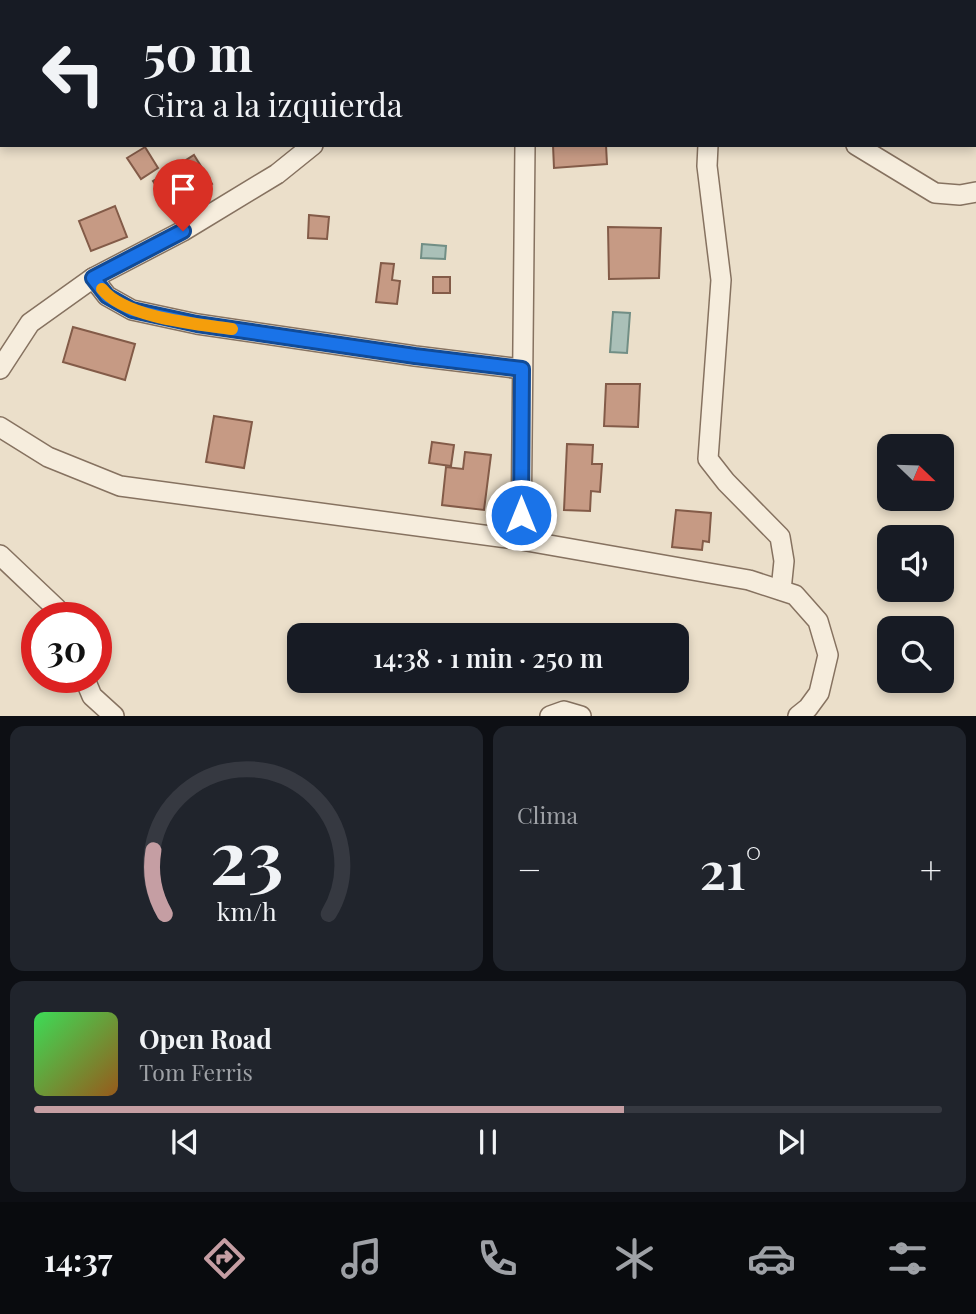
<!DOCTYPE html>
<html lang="es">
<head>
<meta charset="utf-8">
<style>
  :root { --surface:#171b24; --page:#20242c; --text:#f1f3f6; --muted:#9ea1a6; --line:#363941; --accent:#c59ea3 }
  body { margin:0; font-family:"Playfair Display",serif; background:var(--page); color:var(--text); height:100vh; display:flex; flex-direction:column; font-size:26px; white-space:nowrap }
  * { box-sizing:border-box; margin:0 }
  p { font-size:23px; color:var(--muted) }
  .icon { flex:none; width:38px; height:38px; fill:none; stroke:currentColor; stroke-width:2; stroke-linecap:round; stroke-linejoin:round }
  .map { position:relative; height:716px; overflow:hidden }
  .side { display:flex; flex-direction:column; gap:10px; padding:10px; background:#0d0f14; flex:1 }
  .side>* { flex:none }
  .guide { position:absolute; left:0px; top:0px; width:976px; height:147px; box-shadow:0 4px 10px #0003; background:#171b24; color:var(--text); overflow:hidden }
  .needle { width:46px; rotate:113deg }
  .tools { position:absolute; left:877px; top:434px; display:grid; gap:14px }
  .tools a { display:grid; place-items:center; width:77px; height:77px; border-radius:14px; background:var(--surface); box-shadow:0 4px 10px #0003; font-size:35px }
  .speed { position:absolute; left:21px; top:602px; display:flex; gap:14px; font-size:35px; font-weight:700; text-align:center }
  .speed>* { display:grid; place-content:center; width:91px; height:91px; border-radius:50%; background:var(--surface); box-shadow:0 4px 10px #0003; line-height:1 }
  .speed .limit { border:10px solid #d22; background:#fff; color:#111 }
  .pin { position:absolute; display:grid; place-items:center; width:60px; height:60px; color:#fff; margin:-72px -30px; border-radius:50% 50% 50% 0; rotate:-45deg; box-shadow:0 0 7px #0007 }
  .pin .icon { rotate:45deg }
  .me { position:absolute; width:77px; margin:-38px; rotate:0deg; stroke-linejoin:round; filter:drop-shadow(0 0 5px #0008) }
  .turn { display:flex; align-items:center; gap:24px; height:147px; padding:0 28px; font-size:32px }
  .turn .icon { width:91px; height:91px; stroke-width:2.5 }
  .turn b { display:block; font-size:49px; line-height:60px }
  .big { font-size:52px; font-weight:600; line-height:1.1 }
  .side .card { flex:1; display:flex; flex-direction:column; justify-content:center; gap:10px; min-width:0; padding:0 24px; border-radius:14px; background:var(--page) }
  .side .dial { align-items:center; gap:0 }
  .dial svg { height:182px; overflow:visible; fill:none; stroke:var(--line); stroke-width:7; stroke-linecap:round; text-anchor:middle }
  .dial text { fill:var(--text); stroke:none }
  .song { display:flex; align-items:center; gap:21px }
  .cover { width:84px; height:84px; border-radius:10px; background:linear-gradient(135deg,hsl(130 70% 55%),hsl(30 70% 35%)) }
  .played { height:7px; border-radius:4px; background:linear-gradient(90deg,var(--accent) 65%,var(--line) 65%) }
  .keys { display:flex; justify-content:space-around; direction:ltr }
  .heat { display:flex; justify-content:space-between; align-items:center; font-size:38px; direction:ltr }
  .side .tiles { flex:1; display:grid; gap:10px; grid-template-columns:1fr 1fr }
  .card:last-child { grid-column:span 2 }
  .trip { position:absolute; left:287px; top:623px; width:402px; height:70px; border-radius:14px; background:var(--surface); box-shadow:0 4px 10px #0003; font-weight:600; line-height:70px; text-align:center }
  .tab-bar { display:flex; height:112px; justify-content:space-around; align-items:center; background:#090b0e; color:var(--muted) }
  .tab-bar .icon { width:49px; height:49px }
  .tab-bar .current { color:var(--accent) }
  .tab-bar b { font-size:32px; color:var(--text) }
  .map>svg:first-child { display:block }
</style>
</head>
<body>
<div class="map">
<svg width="976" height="716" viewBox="0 0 976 716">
  <rect width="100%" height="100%" fill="#ebdfca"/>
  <!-- water -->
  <g fill="#aac0b8" stroke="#718e85" stroke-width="2">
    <path d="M422 244 446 246 445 259 421 258Z"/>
    <path d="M613 312 630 313 627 353 610 352Z"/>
  </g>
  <!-- building -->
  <g fill="#c69a84" stroke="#835b48" stroke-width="2">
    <path d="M423 0H451L452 2H423Z"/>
    <path d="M553 145H606L607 164 554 168Z"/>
    <path d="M145 147 158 168 141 179 127 158Z"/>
    <path d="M194 155 212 184 171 209 153 181Z"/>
    <path d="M115 206 127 237 91 251 79 221Z"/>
    <path d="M309 215 329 217 327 239 308 238Z"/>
    <path d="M608 227 661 228 659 278 609 279Z"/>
    <path d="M381 263 394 264 392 280 400 281 397 304 376 302Z"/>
    <rect x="433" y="277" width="17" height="16"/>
    <path d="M73 327 135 344 125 380 63 362Z"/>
    <path d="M606 384H640L638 427 604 426Z"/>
    <path d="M214 416 252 422 244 468 206 462Z"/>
    <path d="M432 442 454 445 451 466 429 463Z"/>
    <path d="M567 444 593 445 592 464H602L600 492 591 491 590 511 564 510Z"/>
    <path d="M465 452 491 455 484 510 442 505 446 467 463 469Z"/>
    <path d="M676 510 711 513 709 542 703 541 702 550 672 547Z"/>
  </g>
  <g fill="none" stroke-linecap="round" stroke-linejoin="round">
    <!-- minor casing -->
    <g stroke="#867260" stroke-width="22">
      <g id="minor">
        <path d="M518 0V2"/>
        <path d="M681 0 682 2"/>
        <path d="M799 0 804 2"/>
        <path d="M219 2 221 0"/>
        <path d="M828 2 831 0"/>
        <path d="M0 136 2 135"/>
        <path d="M708 145 707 166 721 280 708 459 726 482 780 537 784 561 781 590"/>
        <path d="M856 145 935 193 960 195 976 192"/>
        <path d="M93 278 107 296 132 310 197 324 415 356 522 369"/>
        <path d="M0 369 30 323 93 278 183 231 277 174 313 145"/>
        <path d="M0 427 48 457 120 486 521 540 749 580 795 595 818 621 828 655 819 693 808 708 798 716"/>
        <path d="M521 540 525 145"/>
        <path d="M0 555 57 609 60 618"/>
        <path d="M84 677 92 696 114 716"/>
        <path d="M550 716 564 711 581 716"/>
      </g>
    </g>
    <!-- minor -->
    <use href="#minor" stroke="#f6eddd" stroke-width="19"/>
  </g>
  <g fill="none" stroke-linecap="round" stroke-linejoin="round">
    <!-- route casing -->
    <g stroke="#114b97" stroke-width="18">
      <path id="route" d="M183 231 93 278 107 296 132 310 197 324 415 356 522 369 521 515"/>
    </g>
    <!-- route -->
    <use href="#route" stroke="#1a73e8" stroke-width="12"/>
    <!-- slow -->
    <path stroke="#f59e0b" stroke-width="12" d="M102 289C125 318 197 324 232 329"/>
  </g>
</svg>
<div class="tools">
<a><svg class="needle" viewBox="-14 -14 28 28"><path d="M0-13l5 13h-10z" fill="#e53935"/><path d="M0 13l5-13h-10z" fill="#9ea1a6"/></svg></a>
<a><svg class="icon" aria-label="sound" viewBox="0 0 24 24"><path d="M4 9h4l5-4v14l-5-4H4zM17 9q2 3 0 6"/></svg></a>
<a><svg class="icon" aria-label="search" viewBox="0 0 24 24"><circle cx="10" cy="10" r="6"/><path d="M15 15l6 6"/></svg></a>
</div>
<div class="speed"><div class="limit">30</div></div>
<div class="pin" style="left:183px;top:231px;background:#d93025"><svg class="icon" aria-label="arrive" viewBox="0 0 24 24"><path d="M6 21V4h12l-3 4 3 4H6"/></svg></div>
<svg class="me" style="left:521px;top:515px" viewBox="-20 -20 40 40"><circle r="17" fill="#1a73e8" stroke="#fff" stroke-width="3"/><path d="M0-11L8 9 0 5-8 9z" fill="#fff"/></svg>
<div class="trip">14:38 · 1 min · 250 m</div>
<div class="guide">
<div class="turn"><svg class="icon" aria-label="left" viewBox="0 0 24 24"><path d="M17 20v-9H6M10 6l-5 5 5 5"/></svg><div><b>50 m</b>Gira a la izquierda</div></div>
</div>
</div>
<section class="side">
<div class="tiles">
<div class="card dial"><svg viewBox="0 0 100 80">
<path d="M14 69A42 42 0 1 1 86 69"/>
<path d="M14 69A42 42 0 0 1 9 41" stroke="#c59ea3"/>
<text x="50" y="56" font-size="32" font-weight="700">23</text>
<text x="50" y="72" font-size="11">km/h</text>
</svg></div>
<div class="card"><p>Clima</p>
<div class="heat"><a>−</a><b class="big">21°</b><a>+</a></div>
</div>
<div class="card">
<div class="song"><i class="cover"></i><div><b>Open Road</b><p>Tom Ferris</p></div></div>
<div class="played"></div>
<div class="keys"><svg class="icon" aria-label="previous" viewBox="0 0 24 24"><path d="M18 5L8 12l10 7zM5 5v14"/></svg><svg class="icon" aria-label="pause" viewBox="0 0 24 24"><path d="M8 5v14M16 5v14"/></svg><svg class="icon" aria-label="next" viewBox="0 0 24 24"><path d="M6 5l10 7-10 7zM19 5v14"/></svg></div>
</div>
</div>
</section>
<nav class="tab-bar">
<b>14:37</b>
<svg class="icon current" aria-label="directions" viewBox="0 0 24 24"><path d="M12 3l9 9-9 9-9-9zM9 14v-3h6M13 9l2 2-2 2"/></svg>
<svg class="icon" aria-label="music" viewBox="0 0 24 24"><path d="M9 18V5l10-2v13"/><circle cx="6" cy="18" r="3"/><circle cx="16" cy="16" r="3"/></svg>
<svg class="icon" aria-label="phone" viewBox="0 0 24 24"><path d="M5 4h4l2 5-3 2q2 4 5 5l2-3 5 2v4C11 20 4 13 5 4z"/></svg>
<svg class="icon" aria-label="climate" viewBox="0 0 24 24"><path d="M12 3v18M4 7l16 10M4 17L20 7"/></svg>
<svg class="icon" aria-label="car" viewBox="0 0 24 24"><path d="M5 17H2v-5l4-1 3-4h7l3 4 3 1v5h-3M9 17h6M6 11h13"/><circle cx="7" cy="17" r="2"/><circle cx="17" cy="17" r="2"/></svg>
<svg class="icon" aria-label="filters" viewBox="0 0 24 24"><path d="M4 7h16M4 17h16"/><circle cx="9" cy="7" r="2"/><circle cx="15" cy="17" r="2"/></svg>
</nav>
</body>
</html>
